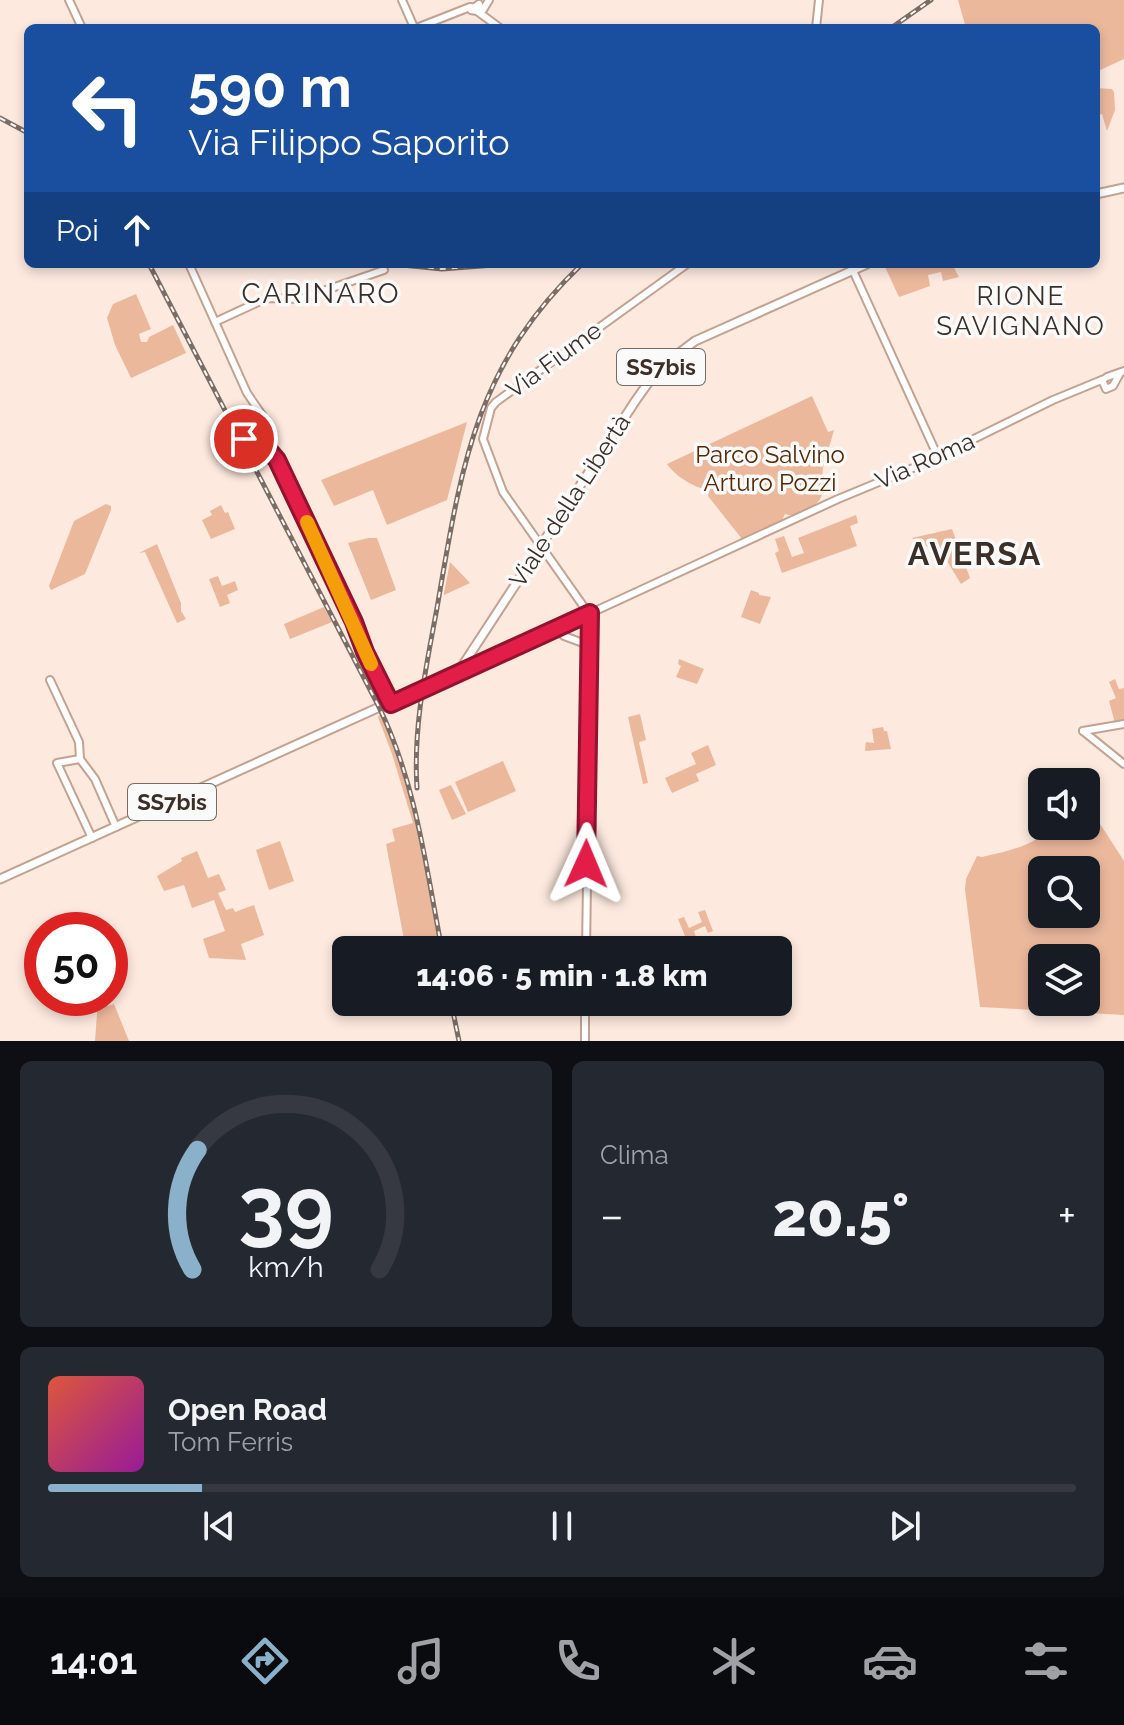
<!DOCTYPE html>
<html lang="it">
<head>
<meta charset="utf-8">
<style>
  :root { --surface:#171b24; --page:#242831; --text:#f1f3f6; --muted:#9ea1a6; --line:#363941; --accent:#8ab1c9 }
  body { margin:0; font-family:Raleway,sans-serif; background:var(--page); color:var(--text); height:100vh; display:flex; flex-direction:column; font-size:30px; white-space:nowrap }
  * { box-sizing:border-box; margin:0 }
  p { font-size:26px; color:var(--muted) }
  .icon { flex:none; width:44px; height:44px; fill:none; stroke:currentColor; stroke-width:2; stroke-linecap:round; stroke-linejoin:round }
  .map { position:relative; height:1041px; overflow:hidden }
  .side { display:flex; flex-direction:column; gap:20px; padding:20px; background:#0d0f14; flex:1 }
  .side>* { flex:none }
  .hud { position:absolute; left:24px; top:24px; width:1076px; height:244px; border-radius:12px; box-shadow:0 4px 12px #0003; background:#1a4fa0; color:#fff; overflow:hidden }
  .tools { position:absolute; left:1028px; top:768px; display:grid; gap:16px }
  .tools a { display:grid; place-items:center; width:72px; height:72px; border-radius:12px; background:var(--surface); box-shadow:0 4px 12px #0003; font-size:40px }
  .speed { position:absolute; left:24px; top:912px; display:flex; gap:16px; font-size:40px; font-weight:700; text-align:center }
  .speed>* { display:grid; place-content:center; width:104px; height:104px; border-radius:50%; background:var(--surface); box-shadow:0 4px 12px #0003; line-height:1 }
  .speed .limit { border:12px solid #d22; background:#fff; color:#111 }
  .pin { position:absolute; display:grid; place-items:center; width:68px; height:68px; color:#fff; margin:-34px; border:4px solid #fff; border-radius:50%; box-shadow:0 2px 8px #0007 }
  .me { position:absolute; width:88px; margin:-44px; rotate:1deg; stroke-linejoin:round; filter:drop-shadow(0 0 6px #0008) }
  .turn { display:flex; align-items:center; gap:28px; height:168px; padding:0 32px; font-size:36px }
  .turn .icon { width:104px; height:104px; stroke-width:2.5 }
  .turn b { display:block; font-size:56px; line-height:68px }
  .then { display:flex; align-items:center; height:76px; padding:0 32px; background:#0003; gap:16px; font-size:30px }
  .big { font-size:60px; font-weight:800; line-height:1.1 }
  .side .widget { flex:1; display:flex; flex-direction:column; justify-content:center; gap:12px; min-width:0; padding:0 28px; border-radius:12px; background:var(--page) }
  .side .dial { align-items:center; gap:0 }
  .dial svg { height:208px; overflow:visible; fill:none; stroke:var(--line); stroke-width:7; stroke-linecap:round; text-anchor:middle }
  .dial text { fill:var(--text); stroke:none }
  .song { display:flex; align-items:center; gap:24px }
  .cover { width:96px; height:96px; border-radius:12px; background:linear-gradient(135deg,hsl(10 70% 55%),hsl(300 70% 35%)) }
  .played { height:8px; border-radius:4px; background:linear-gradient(90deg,var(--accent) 15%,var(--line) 15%) }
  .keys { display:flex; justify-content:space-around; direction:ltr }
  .heat { display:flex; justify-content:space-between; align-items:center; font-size:44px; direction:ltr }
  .side .tiles { flex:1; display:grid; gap:20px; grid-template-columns:1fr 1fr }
  .widget:last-child { grid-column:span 2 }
  .trip { position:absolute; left:332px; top:936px; width:460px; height:80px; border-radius:12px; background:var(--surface); box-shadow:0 4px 12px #0003; font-weight:800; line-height:80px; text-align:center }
  .dock { display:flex; height:128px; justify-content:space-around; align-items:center; background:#090b0e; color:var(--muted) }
  .dock .icon { width:56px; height:56px }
  .dock .active { color:var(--accent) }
  .dock b { font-size:36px; color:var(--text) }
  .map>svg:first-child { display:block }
</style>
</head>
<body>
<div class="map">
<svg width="1124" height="1041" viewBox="0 0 1124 1041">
  <rect width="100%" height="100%" fill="#fde9de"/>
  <!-- green -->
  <g fill="#ebb89c" fill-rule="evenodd">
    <path d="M958 0H1124V59L1096 72V28H966Z"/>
    <path d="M1096 88 1112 89 1114 92 1115 110 1107 131 1102 114 1096 115Z"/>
    <path d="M898 264H952L959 277 943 281 941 272 928 275 930 286 899 297 885 267Z"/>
    <path d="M136 294 151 329 139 334 141 342H147L149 337 173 325 186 353 131 378 115 345 107 318 113 304Z"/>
    <path d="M812 396 828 432 834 430 825 461 820 464 822 468 824 463C818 488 833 498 803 511 795 515 793 517 785 514L782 520 742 539 708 496 709 490C695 488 676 477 667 464Z"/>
    <path d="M467 422 447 500 387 525 373 490 334 506 321 480Z"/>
    <path d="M106 504 111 506V510L85 574 51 590 49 586 74 521Z"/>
    <path d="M221 505 225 513 228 512 235 529 211 539 202 520 212 515 210 511Z"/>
    <path d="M856 515 858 523 850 526 857 546 782 573 775 553 779 551 775 539 784 536 792 557 804 553 798 538Z"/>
    <path d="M952 529 970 578 961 584 944 556 912 538Z"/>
    <path d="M368 538H377L396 590 371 600 348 543Z"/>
    <path d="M157 544 181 603V611L186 619 177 623 145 552 139 553Z"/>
    <path d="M450 562 470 583 444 595V593Z"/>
    <path d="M218 576 222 586 235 581 238 590 227 595 230 603 220 607 209 579Z"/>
    <path d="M751 590 759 593V595L771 597 760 624 741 617Z"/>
    <path d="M324 607 332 622 290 639 284 624Z"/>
    <path d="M679 659 704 669 697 684 676 677 681 666 678 664Z"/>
    <path d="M1115 679 1119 689 1124 688V721L1115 723 1109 701 1116 698 1109 682Z"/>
    <path d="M381 713C415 788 425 869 440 950H406L386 844 395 841 392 829 413 823 392 754 378 717Z"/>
    <path d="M640 714 646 740 639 742 648 783 643 784 628 717Z"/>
    <path d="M883 727 884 731H887L891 749 865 751 866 742 874 743 872 729Z"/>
    <path d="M708 745 716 765 696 774 699 781 672 793 665 778 696 764 691 753Z"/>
    <path d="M503 761 516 791 468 812 455 782Z"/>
    <path d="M451 785 466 814 452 820 439 790Z"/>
    <path d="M1086 809 1095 816 1124 861V1015L980 1007 965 890 966 879 977 856 982 857C1009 851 1033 846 1054 826H1086ZM1042 870H1086V914H1042ZM1042 958H1086V1002H1042Z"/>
    <path d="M280 841 294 881 269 890 256 850Z"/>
    <path d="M197 851 208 878 219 874 226 890 218 893 226 910 233 908 235 912 254 905 264 935 241 944 246 960 209 958 203 939 225 931 214 900 192 908 184 885 164 891 157 876 182 861 181 858Z"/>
    <path d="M705 910 713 931 708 933 705 926 694 931 696 937 687 941 678 919 684 917 689 928 702 922 698 912Z"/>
    <path d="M104 998 108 1006 114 1004 129 1041H95L98 1001Z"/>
  </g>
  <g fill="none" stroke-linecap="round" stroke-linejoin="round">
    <!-- secondary casing -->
    <g stroke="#c3a291" stroke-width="10">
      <g id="secondary">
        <path d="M69 0 82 28"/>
        <path d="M402 0 413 25"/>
        <path d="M479 4 481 9 477 11 475 7Z"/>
        <path d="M471 10 477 11 500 28"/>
        <path d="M483 10 489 0"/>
        <path d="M419 27 470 7 475 8"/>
        <path d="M816 28 819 0"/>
        <path d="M189 264 247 393 262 415 252 433 244 439"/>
        <path d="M850 264 938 457"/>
        <path d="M215 322 267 298 300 299 384 270"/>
        <path d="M1107 377 1124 371"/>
        <path d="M1102 380 1106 389 1113 386 1120 373"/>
        <path d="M244 439 266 447 277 460 354 622 365 652 391 704"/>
        <path d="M557 629 564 636 591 646"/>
        <path d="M459 671 541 636 838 499 925 463 1053 400 1104 379"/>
        <path d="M50 680 79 742 80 759"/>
        <path d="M1083 731 1124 764"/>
        <path d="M1083 731 1124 724"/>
        <path d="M80 759 57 763 92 838"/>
        <path d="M80 759 95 779 116 827"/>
        <path d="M586 950 591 617 503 492 483 439 491 408 496 402 687 264"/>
        <path d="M585 1041V1002"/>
      </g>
    </g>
    <!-- primary casing -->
    <g stroke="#c3a291" stroke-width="11">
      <g id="primary">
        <path d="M1096 194 1124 188"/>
        <path d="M0 879 459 671 636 400 658 369 695 341 867 264"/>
      </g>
    </g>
    <!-- secondary -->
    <use href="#secondary" stroke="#fff" stroke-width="6"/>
    <!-- primary -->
    <use href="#primary" stroke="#fff" stroke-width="7"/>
    <!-- rail casing -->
    <g stroke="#7c6d64" stroke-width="5">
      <g id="rail">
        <path d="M891 28 931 0"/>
        <path d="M0 118 28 133"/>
        <path d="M149 264 378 705C416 782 426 867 442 950"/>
        <path d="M392 264 442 269 507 264"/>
        <path d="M417 788C413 727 426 668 437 608 461 469 474 367 582 264"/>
        <path d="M451 1002 459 1041"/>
      </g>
    </g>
    <!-- rail -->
    <use href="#rail" stroke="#fafafa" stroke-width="2" stroke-dasharray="6" stroke-linecap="butt"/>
  </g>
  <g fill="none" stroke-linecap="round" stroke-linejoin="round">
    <!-- route casing -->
    <g stroke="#92132f" stroke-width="20">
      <path id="route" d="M244 439 266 447 277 460 354 622 365 652 391 704 590 613 586 864"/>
    </g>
    <!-- route -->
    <use href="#route" stroke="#e11d48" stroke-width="14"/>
    <!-- slow -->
    <path stroke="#f59e0b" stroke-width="14" d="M307 522 371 664"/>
  </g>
  <g text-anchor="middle" stroke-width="7" stroke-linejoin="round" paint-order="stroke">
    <!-- shield labels -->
    <g fill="#fafafa" stroke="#756c67" stroke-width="2">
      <rect x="617" y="349" width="88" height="36" rx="6"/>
      <rect x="128" y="784" width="88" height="36" rx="6"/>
    </g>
    <g font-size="22" font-weight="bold" fill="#3c2f28">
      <text x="661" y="375">SS7bis</text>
      <text x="172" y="810">SS7bis</text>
    </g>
    <!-- street labels -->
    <g font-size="24" fill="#3c2f28" stroke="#fafafa">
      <text transform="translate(554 360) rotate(-36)" y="8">Via Fiume</text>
      <text transform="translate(925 461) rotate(-24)" y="8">Via Roma</text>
      <text transform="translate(570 501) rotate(-57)" y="8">Viale della Libertà</text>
    </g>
    <!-- park labels -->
    <g font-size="24" fill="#592702" stroke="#fafafa">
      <text x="770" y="463">Parco Salvino<tspan x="770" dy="28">Arturo Pozzi</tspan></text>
    </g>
    <!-- neighbourhood labels -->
    <g font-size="26" letter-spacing="2" fill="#3c2f28" stroke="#fafafa">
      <text x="1021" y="305">RIONE<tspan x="1021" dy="30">SAVIGNANO</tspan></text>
    </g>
    <!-- quarter labels -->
    <g font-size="28" letter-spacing="2" fill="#3c2f28" stroke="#fafafa">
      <text x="321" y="303">CARINARO</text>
    </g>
    <!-- district labels -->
    <g font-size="32" font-weight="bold" letter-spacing="2" fill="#3c2f28" stroke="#fafafa">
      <text x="975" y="565">AVERSA</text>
    </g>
  </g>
</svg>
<div class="tools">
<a><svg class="icon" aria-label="sound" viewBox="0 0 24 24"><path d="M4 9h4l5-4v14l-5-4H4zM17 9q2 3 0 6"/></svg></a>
<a><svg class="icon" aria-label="search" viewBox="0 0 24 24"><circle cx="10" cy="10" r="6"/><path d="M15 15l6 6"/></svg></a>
<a><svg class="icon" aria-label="layers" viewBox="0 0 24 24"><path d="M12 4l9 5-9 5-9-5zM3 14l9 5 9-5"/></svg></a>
</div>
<div class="speed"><div class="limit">50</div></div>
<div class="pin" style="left:244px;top:439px;background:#d93025"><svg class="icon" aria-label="arrive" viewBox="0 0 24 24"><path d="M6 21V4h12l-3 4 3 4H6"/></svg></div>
<svg class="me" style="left:586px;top:864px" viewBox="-20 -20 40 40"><path d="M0-17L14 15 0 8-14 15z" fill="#e11d48" stroke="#fff" stroke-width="4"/></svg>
<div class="trip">14:06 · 5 min · 1.8 km</div>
<div class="hud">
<div class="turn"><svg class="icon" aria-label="left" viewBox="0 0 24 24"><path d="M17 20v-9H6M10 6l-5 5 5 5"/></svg><div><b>590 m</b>Via Filippo Saporito</div></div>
<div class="then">Poi<svg class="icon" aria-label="ahead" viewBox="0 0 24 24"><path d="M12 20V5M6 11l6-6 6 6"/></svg></div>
</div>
</div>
<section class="side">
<div class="tiles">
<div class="widget dial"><svg viewBox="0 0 100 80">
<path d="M14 69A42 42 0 1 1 86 69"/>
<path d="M14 69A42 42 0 0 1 16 23" stroke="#8ab1c9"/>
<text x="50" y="56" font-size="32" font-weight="700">39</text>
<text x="50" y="72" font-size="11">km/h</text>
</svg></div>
<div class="widget"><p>Clima</p>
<div class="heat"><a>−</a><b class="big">20.5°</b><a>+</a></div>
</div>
<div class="widget">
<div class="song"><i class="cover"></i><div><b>Open Road</b><p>Tom Ferris</p></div></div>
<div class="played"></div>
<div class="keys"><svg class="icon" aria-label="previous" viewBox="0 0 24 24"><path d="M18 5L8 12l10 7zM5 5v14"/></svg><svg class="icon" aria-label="pause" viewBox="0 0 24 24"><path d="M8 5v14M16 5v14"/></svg><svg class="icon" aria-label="next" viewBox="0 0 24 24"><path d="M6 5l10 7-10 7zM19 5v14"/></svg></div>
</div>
</div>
</section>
<nav class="dock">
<b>14:01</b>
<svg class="icon active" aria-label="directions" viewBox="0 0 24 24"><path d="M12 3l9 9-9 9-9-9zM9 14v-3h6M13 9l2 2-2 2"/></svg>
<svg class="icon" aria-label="music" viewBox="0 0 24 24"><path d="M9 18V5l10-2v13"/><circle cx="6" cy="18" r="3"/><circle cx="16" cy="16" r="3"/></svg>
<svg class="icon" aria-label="phone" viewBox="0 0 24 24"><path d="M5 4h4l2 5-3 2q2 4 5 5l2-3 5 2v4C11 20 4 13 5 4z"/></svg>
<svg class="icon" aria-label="climate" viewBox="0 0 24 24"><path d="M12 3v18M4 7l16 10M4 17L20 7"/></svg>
<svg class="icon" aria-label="car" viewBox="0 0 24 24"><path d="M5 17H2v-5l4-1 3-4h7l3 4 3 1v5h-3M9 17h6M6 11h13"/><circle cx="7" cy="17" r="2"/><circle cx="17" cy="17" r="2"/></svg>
<svg class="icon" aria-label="filters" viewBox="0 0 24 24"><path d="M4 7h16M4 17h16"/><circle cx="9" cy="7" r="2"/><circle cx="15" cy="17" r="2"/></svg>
</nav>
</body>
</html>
